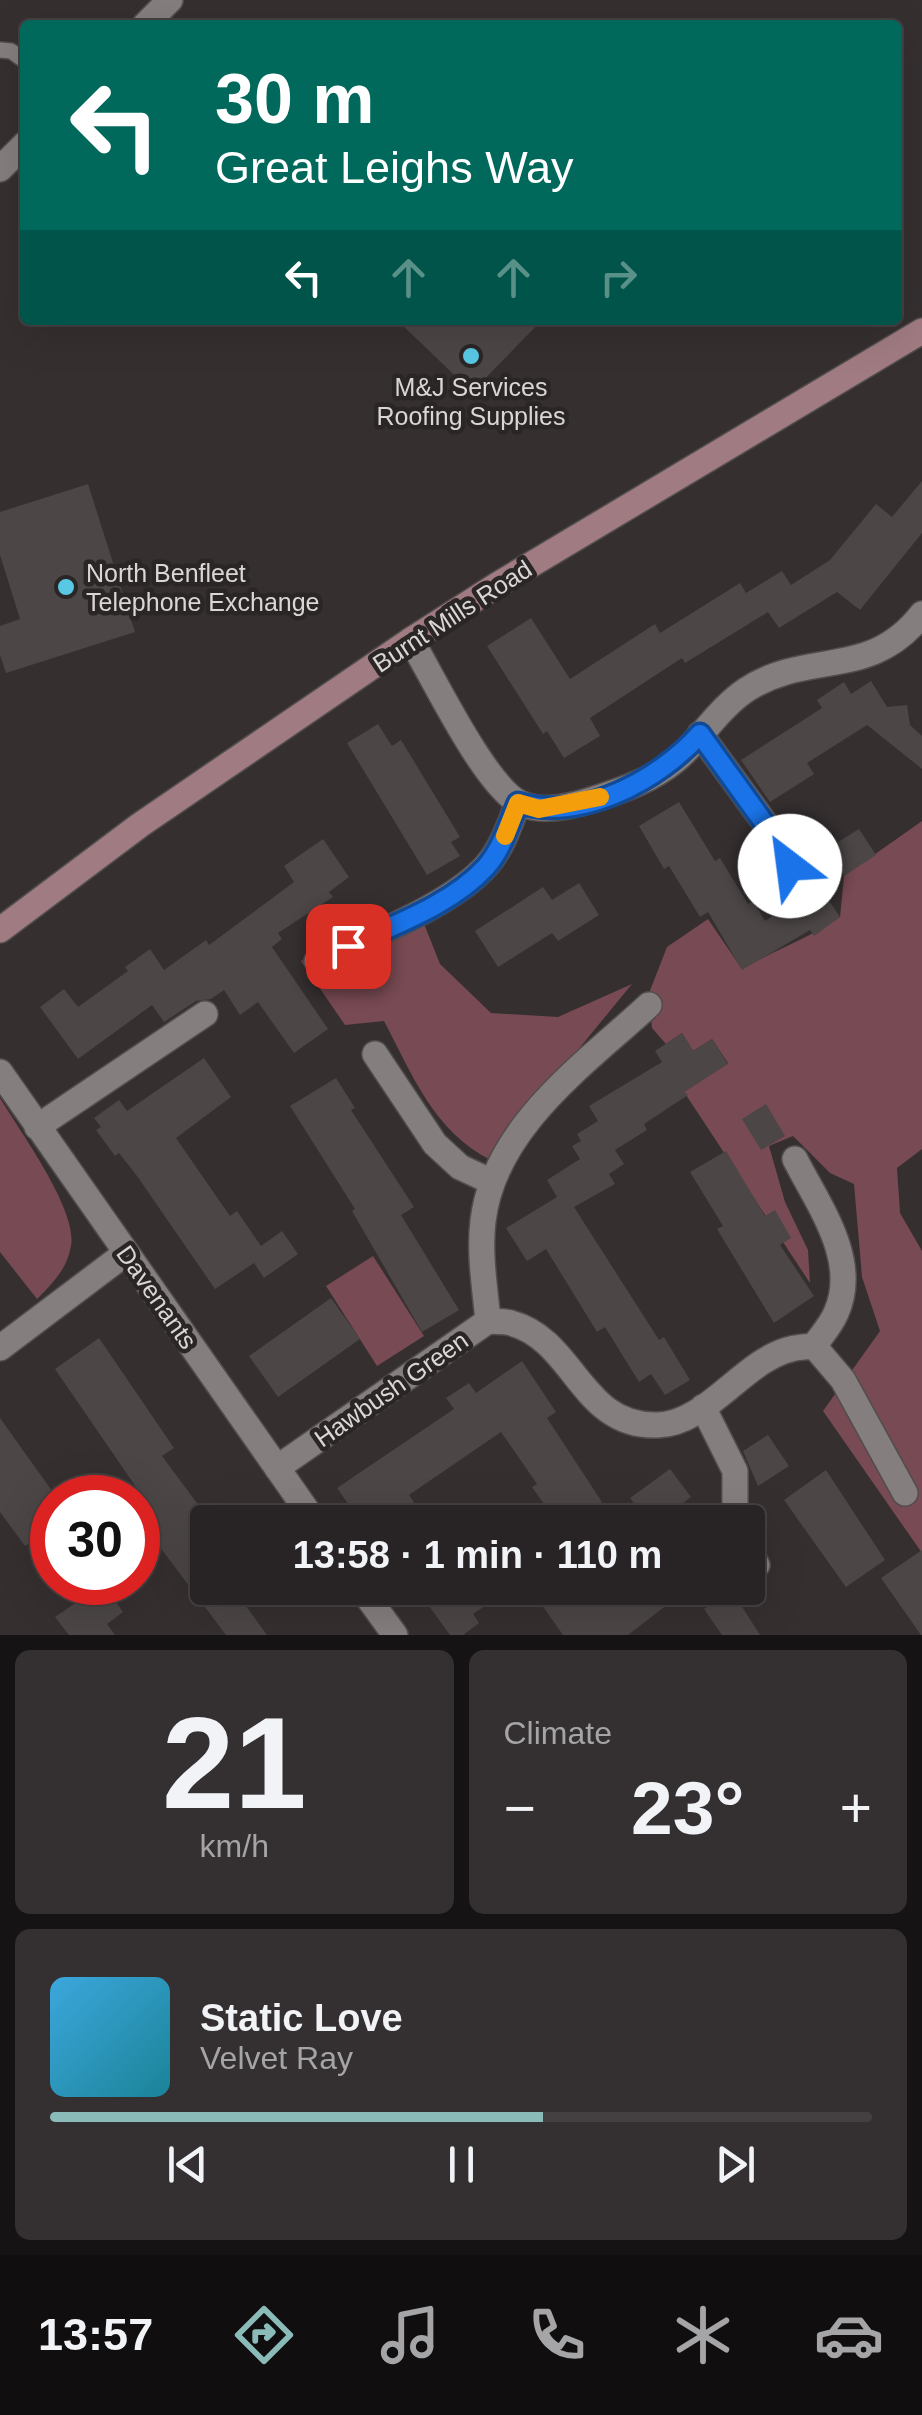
<!DOCTYPE html>
<html lang="en">
<head>
<meta charset="utf-8">
<style>
  :root { --surface:#282324; --page:#342f31; --text:#f1f3f6; --muted:#a5a4a6; --line:#444041; --accent:#8bbbb9 }
  body { margin:0; font-family:Arial,sans-serif; background:var(--page); color:var(--text); height:100vh; display:flex; flex-direction:column; font-size:38px; white-space:nowrap }
  * { box-sizing:border-box; margin:0 }
  p { font-size:32px; color:var(--muted) }
  .icon { flex:none; width:55px; height:55px; fill:none; stroke:currentColor; stroke-width:2; stroke-linecap:round; stroke-linejoin:round }
  .map { position:relative; height:1635px; overflow:hidden }
  .panel { display:flex; flex-direction:column; gap:15px; padding:15px; background:#161314; flex:1 }
  .panel>* { flex:none }
  .hud { position:absolute; left:20px; top:20px; width:882px; height:305px; border-radius:10px; box-shadow:0 10px 40px #0002,0 0 0 2px var(--line); background:#00695c; color:#fff; overflow:hidden }
  .speed { position:absolute; left:30px; top:1475px; display:flex; gap:20px; font-size:50px; font-weight:700; text-align:center }
  .speed>* { display:grid; place-content:center; width:130px; height:130px; border-radius:50%; background:var(--surface); box-shadow:0 10px 40px #0002,0 0 0 2px var(--line); line-height:1 }
  .speed .limit { border:15px solid #d22; background:#fff; color:#111 }
  .pin { position:absolute; display:grid; place-items:center; width:85px; height:85px; color:#fff; margin:-42px; border-radius:20px; box-shadow:0 5px 15px #0006 }
  .me { position:absolute; width:110px; margin:-55px; rotate:330deg; stroke-linejoin:round; filter:drop-shadow(0 0 8px #0008) }
  .turn { display:flex; align-items:center; gap:35px; height:210px; padding:0 30px; font-size:45px }
  .turn .icon { width:130px; height:130px; stroke-width:2.5 }
  .turn b { display:block; font-size:70px; line-height:85px }
  .lanes { display:flex; align-items:center; height:95px; padding:0 30px; background:#0003; justify-content:center; gap:50px; direction:ltr }
  .lanes .off { opacity:.35 }
  .big { font-size:75px; font-weight:800; line-height:1.1 }
  .panel .tile { flex:1; display:flex; flex-direction:column; justify-content:center; gap:15px; min-width:0; padding:0 35px; border-radius:15px; background:var(--page) }
  .panel .dial { align-items:center; gap:0 }
  .dial b { font-size:130px; line-height:1 }
  .song { display:flex; align-items:center; gap:30px }
  .cover { width:120px; height:120px; border-radius:15px; background:linear-gradient(135deg,hsl(200 70% 55%),hsl(190 70% 35%)) }
  .played { height:10px; border-radius:5px; background:linear-gradient(90deg,var(--accent) 60%,var(--line) 60%) }
  .keys { display:flex; justify-content:space-around; direction:ltr }
  .heat { display:flex; justify-content:space-between; align-items:center; font-size:55px; direction:ltr }
  .panel .tiles { flex:1; display:grid; gap:15px; grid-template-columns:1fr 1fr }
  .tile:last-child { grid-column:span 2 }
  .trip { position:absolute; left:190px; top:1505px; width:575px; height:100px; border-radius:10px; background:var(--surface); box-shadow:0 10px 40px #0002,0 0 0 2px var(--line); font-weight:800; line-height:100px; text-align:center }
  .tabs { display:flex; height:160px; justify-content:space-around; align-items:center; background:#100e0e; color:var(--muted) }
  .tabs .icon { width:70px; height:70px }
  .tabs .on { color:var(--accent) }
  .tabs b { font-size:45px; color:var(--text) }
  .map>svg:first-child { display:block }
</style>
</head>
<body>
<div class="map">
<svg width="922" height="1635" viewBox="0 0 922 1635">
  <rect width="100%" height="100%" fill="#352f30"/>
  <!-- green -->
  <g fill="#784a53">
    <path d="M922 821V1149L897 1168 900 1213 922 1251V1553L823 1411 880 1331 862 1277 854 1184 830 1173 793 1136 769 1146 785 1202 808 1250 810 1283 684 1092 728 1063 712 1039 693 1051 682 1033 666 1044 652 1028 649 993 667 947 708 919 742 969C775 950 809 938 840 917L844 876Z"/>
    <path d="M415 901 440 964 491 1013 558 1017 632 984 504 1140 491 1160C434 1132 412 1074 384 1021L345 1025 301 961Z"/>
    <path d="M0 1098C19 1130 78 1210 71 1246 67 1269 53 1283 37 1299L0 1252Z"/>
    <path d="M373 1256 424 1336 377 1366 326 1286Z"/>
  </g>
  <!-- building -->
  <g fill="#4c4646">
    <path d="M397 320H542L472 392Z"/>
    <path d="M922 481V533L860 610 837 592 779 628 768 612 685 663 682 658 590 718 600 736 564 758 547 731 543 734 487 646 531 618 570 679 655 624 660 633 740 583 746 593 782 571 791 585 830 560 876 504 892 517Z"/>
    <path d="M88 484 135 632 6 673 0 655V626L20 619 0 555V512Z"/>
    <path d="M871 681 887 707 907 705 910 725 922 736V769L867 725 807 763 814 774 770 802 741 760 822 708 817 700 844 682 851 694Z"/>
    <path d="M378 724 392 746 401 740 460 837 451 842 460 856 427 875 347 743Z"/>
    <path d="M679 802 715 861 720 858 748 904 753 901 765 921 819 885 840 917 814 936 810 930 742 970 708 912 700 917 669 866 664 869 639 826Z"/>
    <path d="M859 829 876 855 844 876 827 849Z"/>
    <path d="M323 839 349 877 329 892 333 897 278 933 282 939 272 947 328 1029 294 1053 258 1002 240 1015 224 990 211 999 196 1001 164 1022 152 1005 78 1059 40 1007 64 989 78 1007 128 971 125 967 150 949 164 970 206 940 209 945 294 882 284 866Z"/>
    <path d="M579 883 599 915 558 941 552 933 498 967 475 931 543 887 552 900Z"/>
    <path d="M682 1033 693 1051 712 1039 728 1064 684 1092 688 1095 644 1124 647 1130 615 1150 624 1164 609 1174 615 1184 574 1207 659 1340 664 1337 690 1380 665 1395 651 1374 639 1382 605 1327 597 1332 546 1249 527 1261 506 1228 557 1197 547 1180 580 1159 572 1146 581 1141 577 1134 598 1121 589 1106 662 1062 655 1051Z"/>
    <path d="M204 1058 231 1097 176 1138 230 1216 237 1211 261 1246 282 1231 298 1254 264 1278 254 1263 215 1289 137 1176 119 1153 115 1156 96 1130 101 1127 94 1118 119 1100 127 1111Z"/>
    <path d="M336 1078 355 1108 351 1110 414 1207 401 1215 459 1310 422 1332 352 1211 355 1209 290 1106Z"/>
    <path d="M766 1104 785 1136 761 1150 742 1119Z"/>
    <path d="M726 1151 765 1216 775 1210 791 1238 780 1245 814 1296 774 1323 717 1229 723 1226 690 1172Z"/>
    <path d="M331 1298 360 1339 278 1397 249 1356Z"/>
    <path d="M99 1338 174 1448 162 1456 208 1518V1588H233L267 1635H226L138 1518V1490L55 1369Z"/>
    <path d="M522 1361 556 1412 547 1418 602 1502 575 1520 567 1508 553 1517 532 1487 537 1484 501 1432 409 1495 414 1502 384 1522H361L337 1488 454 1409 446 1398 469 1383 476 1393Z"/>
    <path d="M0 1418 52 1491V1527L25 1546 0 1512Z"/>
    <path d="M768 1435 789 1466 758 1486 743 1451Z"/>
    <path d="M670 1469 691 1497 679 1506 690 1522H648L630 1498Z"/>
    <path d="M826 1470 885 1560 846 1587 784 1500Z"/>
    <path d="M922 1550V1635H921L881 1578Z"/>
    <path d="M59 1582H102L123 1612 107 1624 115 1635H69L55 1617 74 1604Z"/>
    <path d="M416 1588H511L473 1614 479 1623 463 1635H450Z"/>
    <path d="M530 1588H689L628 1635H563Z"/>
    <path d="M732 1591 760 1635H722L704 1609Z"/>
  </g>
  <g fill="none" stroke-linecap="round" stroke-linejoin="round">
    <!-- lane casing -->
    <g stroke="#524d4d" stroke-width="18">
      <path id="lane" d="M0 50 11 51 25 61"/>
    </g>
    <!-- street casing -->
    <g stroke="#524d4d" stroke-width="28">
      <g id="street">
        <path d="M145 25 170 0"/>
        <path d="M0 169 25 144"/>
        <path d="M411 640C433 677 485 786 520 803 542 814 573 806 594 799 623 790 652 780 676 760 701 739 718 709 746 690 809 649 870 681 922 614"/>
        <path d="M700 734 789 856C791 873 779 879 765 889"/>
        <path d="M317 961C367 937 451 906 487 865 502 848 510 824 518 803"/>
        <path d="M375 1054 435 1144 460 1167 492 1182"/>
        <path d="M0 1072 315 1522"/>
        <path d="M37 1127 205 1014"/>
        <path d="M795 1159C818 1205 860 1260 836 1313 831 1325 821 1336 814 1346"/>
        <path d="M488 1321C495 1322 505 1321 511 1323 575 1340 581 1428 658 1425 707 1424 744 1360 791 1349 798 1347 807 1347 814 1346L843 1380 905 1493"/>
        <path d="M0 1348 126 1253"/>
        <path d="M703 1407 735 1471V1522"/>
        <path d="M277 1468 488 1321C485 1288 479 1254 483 1221 494 1127 585 1064 649 1005"/>
        <path d="M748 1548 757 1565"/>
        <path d="M361 1588 395 1635"/>
      </g>
    </g>
    <!-- secondary casing -->
    <g stroke="#524d4d" stroke-width="28">
      <path id="secondary" d="M0 930 140 825 411 640 497 585 922 331"/>
    </g>
    <!-- lane -->
    <use href="#lane" stroke="#857e7f" stroke-width="15"/>
    <!-- street -->
    <use href="#street" stroke="#857e7f" stroke-width="25"/>
    <!-- secondary -->
    <use href="#secondary" stroke="#a07b82" stroke-width="25"/>
  </g>
  <g fill="none" stroke-linecap="round" stroke-linejoin="round">
    <!-- route casing -->
    <g stroke="#114b97" stroke-width="25">
      <path id="route" d="M348 946C394 925 451 905 486 867 502 849 509 824 518 803 581 822 659 780 700 734L788 856 790 866"/>
    </g>
    <!-- route -->
    <use href="#route" stroke="#1a73e8" stroke-width="18"/>
    <!-- slow -->
    <path stroke="#f59e0b" stroke-width="18" d="M505 836 518 803 539 809 600 797"/>
  </g>
  <!-- markers -->
  <g fill="#59c8e5" stroke="#2b2626" stroke-width="4">
    <circle cx="471" cy="356" r="10"/>
    <circle cx="66" cy="587" r="10"/>
  </g>
  <g text-anchor="middle" stroke-width="9" stroke-linejoin="round" paint-order="stroke">
    <!-- poi labels -->
    <g font-size="25" fill="#dad6d6" stroke="#2b2626">
      <text x="471" y="396">M&amp;J Services<tspan x="471" dy="29">Roofing Supplies</tspan></text>
      <text x="86" y="582" text-anchor="start">North Benfleet<tspan x="86" dy="29">Telephone Exchange</tspan></text>
    </g>
    <!-- street labels -->
    <g font-size="25" fill="#dad6d6" stroke="#2b2626">
      <text transform="translate(452 616) rotate(-33)" y="9">Burnt Mills Road</text>
      <text transform="translate(157 1297) rotate(55)" y="9">Davenants</text>
      <text transform="translate(391 1389) rotate(-35)" y="9">Hawbush Green</text>
    </g>
  </g>
</svg>
<div class="speed"><div class="limit">30</div></div>
<div class="pin" style="left:348px;top:946px;background:#d93025"><svg class="icon" aria-label="arrive" viewBox="0 0 24 24"><path d="M6 21V4h12l-3 4 3 4H6"/></svg></div>
<svg class="me" style="left:790px;top:866px" viewBox="-20 -20 40 40"><circle r="19" fill="#fff"/><path d="M0-13L10 11 0 6-10 11z" fill="#1a73e8"/></svg>
<div class="trip">13:58 · 1 min · 110 m</div>
<div class="hud">
<div class="turn"><svg class="icon" aria-label="left" viewBox="0 0 24 24"><path d="M17 20v-9H6M10 6l-5 5 5 5"/></svg><div><b>30 m</b>Great Leighs Way</div></div>
<div class="lanes"><svg class="icon" aria-label="left" viewBox="0 0 24 24"><path d="M17 20v-9H6M10 6l-5 5 5 5"/></svg><svg class="icon off" aria-label="ahead" viewBox="0 0 24 24"><path d="M12 20V5M6 11l6-6 6 6"/></svg><svg class="icon off" aria-label="ahead" viewBox="0 0 24 24"><path d="M12 20V5M6 11l6-6 6 6"/></svg><svg class="icon off" aria-label="right" viewBox="0 0 24 24"><path d="M7 20v-9h11M14 6l5 5-5 5"/></svg></div>
</div>
</div>
<section class="panel">
<div class="tiles">
<div class="tile dial"><b>21</b><p>km/h</p></div>
<div class="tile"><p>Climate</p>
<div class="heat"><a>−</a><b class="big">23°</b><a>+</a></div>
</div>
<div class="tile">
<div class="song"><i class="cover"></i><div><b>Static Love</b><p>Velvet Ray</p></div></div>
<div class="played"></div>
<div class="keys"><svg class="icon" aria-label="previous" viewBox="0 0 24 24"><path d="M18 5L8 12l10 7zM5 5v14"/></svg><svg class="icon" aria-label="pause" viewBox="0 0 24 24"><path d="M8 5v14M16 5v14"/></svg><svg class="icon" aria-label="next" viewBox="0 0 24 24"><path d="M6 5l10 7-10 7zM19 5v14"/></svg></div>
</div>
</div>
</section>
<nav class="tabs">
<b>13:57</b>
<svg class="icon on" aria-label="directions" viewBox="0 0 24 24"><path d="M12 3l9 9-9 9-9-9zM9 14v-3h6M13 9l2 2-2 2"/></svg>
<svg class="icon" aria-label="music" viewBox="0 0 24 24"><path d="M9 18V5l10-2v13"/><circle cx="6" cy="18" r="3"/><circle cx="16" cy="16" r="3"/></svg>
<svg class="icon" aria-label="phone" viewBox="0 0 24 24"><path d="M5 4h4l2 5-3 2q2 4 5 5l2-3 5 2v4C11 20 4 13 5 4z"/></svg>
<svg class="icon" aria-label="climate" viewBox="0 0 24 24"><path d="M12 3v18M4 7l16 10M4 17L20 7"/></svg>
<svg class="icon" aria-label="car" viewBox="0 0 24 24"><path d="M5 17H2v-5l4-1 3-4h7l3 4 3 1v5h-3M9 17h6M6 11h13"/><circle cx="7" cy="17" r="2"/><circle cx="17" cy="17" r="2"/></svg>
</nav>
</body>
</html>
